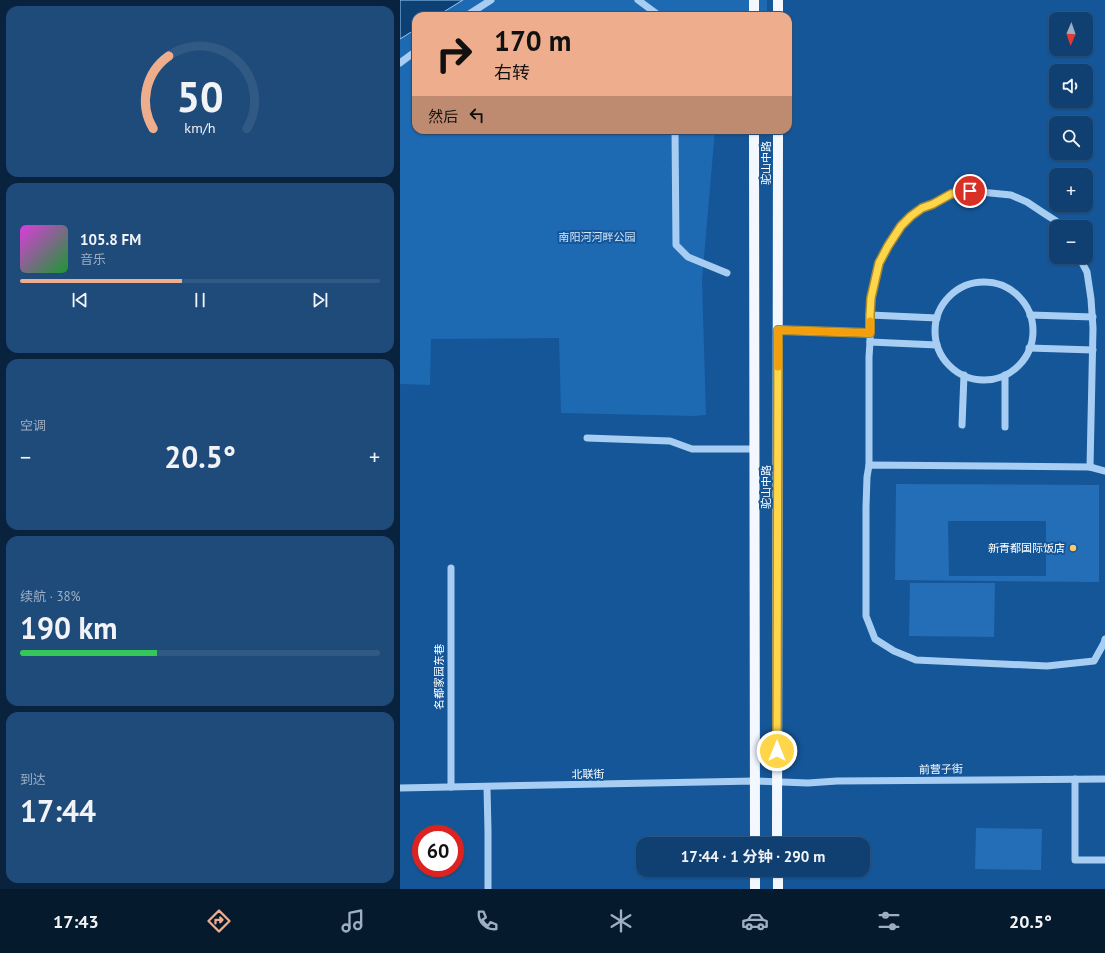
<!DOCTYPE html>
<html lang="zh">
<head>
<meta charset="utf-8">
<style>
  :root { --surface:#104072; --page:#1e4b7a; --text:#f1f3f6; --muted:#9cafc4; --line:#305984; --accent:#eead8d }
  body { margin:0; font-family:"PT Sans","Noto Sans SC",sans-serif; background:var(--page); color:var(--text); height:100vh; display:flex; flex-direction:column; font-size:15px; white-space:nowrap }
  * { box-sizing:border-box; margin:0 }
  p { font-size:13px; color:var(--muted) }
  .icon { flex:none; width:22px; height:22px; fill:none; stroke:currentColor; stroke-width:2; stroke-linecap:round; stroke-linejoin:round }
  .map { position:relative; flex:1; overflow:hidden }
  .sheet { display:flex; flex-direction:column; gap:6px; padding:6px; background:#09233f; width:400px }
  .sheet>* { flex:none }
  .banner { position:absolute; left:12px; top:12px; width:380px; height:122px; border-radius:12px; box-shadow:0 1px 3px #0004,0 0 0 1px var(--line); background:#eead8d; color:#111; overflow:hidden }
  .needle { width:26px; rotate:182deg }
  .buttons { position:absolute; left:649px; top:12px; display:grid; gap:8px }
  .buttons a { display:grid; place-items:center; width:44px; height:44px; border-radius:8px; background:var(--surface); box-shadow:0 1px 3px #0004,0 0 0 1px var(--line); font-size:20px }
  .speed { position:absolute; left:12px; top:825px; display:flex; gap:8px; font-size:20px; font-weight:700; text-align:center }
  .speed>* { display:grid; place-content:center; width:52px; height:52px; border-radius:50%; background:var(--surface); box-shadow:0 1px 3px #0004,0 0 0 1px var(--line); line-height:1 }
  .speed .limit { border:6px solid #d22; background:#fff; color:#111 }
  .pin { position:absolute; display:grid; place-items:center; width:34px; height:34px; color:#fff; margin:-17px; border:2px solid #fff; border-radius:50%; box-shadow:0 1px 4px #0007 }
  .me { position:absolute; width:44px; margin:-22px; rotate:0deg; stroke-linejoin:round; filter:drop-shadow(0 0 3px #0008) }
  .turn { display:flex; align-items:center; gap:14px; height:84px; padding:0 16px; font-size:18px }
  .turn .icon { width:52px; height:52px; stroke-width:2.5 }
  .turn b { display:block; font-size:28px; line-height:34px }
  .then { display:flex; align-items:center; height:38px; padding:0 16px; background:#0003; gap:8px; font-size:15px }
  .big { font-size:30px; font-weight:700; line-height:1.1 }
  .sheet .widget { flex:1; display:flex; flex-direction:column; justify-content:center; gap:6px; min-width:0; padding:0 14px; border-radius:12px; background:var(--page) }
  .sheet .dial { align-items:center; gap:0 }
  .dial svg { height:104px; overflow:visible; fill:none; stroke:var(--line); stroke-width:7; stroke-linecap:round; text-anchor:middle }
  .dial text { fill:var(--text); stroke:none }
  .song { display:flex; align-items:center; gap:12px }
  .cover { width:48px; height:48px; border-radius:6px; background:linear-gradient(135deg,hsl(300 70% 55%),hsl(130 70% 35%)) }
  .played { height:4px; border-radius:2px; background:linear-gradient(90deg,var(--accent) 45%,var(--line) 45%) }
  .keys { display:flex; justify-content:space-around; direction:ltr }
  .heat { display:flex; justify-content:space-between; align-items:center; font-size:22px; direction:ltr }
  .charge { height:6px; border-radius:3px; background:linear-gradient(90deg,#34c759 38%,var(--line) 0) }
  .trip { position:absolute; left:236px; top:837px; width:234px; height:40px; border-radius:12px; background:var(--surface); box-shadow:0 1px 3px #0004,0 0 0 1px var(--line); font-weight:700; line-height:40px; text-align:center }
  .tabs { display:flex; height:64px; justify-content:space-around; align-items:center; background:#061a2e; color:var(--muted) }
  .tabs .icon { width:28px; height:28px }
  .tabs .selected { color:var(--accent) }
  .tabs b { font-size:18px; color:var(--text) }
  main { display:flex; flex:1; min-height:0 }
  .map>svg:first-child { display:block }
</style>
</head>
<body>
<main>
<section class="sheet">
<div class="widget dial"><svg viewBox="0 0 100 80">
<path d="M14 69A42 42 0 1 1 86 69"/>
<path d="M14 69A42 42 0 0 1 26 13" stroke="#eead8d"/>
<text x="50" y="56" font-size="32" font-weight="700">50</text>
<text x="50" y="72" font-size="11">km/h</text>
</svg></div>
<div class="widget">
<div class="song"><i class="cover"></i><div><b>105.8 FM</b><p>音乐</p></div></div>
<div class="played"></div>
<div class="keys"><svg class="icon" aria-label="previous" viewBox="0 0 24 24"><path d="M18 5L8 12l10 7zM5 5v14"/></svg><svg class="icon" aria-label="pause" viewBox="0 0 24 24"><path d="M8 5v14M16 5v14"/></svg><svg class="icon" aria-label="next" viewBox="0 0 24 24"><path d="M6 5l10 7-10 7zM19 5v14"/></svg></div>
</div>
<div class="widget"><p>空调</p>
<div class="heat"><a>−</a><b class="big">20.5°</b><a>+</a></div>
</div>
<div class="widget"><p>续航 · 38%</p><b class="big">190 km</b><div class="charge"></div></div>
<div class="widget"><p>到达</p><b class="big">17:44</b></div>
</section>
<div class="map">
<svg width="705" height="889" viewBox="0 0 705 889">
  <rect width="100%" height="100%" fill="#155698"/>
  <!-- green -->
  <path fill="#1d69b2" d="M0 0H367V16H16V130H315L302 280 306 415 294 416 161 413 159 338 31 339 30 385 0 384Z"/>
  <!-- water -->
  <path fill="#0d4074" stroke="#9acaf5" d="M0 0H63L37 16H16V29L0 39Z"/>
  <!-- building -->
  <g fill="#236eb6" fill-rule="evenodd">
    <path d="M496 484 699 485V582L495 580ZM548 521H646V576H549Z"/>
    <path d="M510 583H595L594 637 509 636Z"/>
    <path d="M576 828 642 829 641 870 575 869Z"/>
  </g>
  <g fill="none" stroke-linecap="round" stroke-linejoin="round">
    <!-- minor -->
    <g stroke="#a7cef2" stroke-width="7">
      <path d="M238 0 257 14V16"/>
      <path d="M66 16 91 0"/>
      <path d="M0 63 16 51"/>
      <path d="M275 130 276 245 288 257 327 273"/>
      <path d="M679 257 687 272 691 299 693 328 690 467"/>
      <circle cx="584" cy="331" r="49"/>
      <path d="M470 315 537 318"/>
      <path d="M630 315 693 317"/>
      <path d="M378 330 470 333"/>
      <path d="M470 342 537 345"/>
      <path d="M629 348 693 350"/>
      <path d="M562 425 564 375"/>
      <path d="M605 427V375"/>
      <path d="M187 438 270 441 292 449H354"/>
      <path d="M469 465V357L470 342V315L471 298 479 263 488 246 501 227 511 216 522 208 533 204 551 194 570 191 611 195 627 202 642 212 656 221 659 227"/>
      <path d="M705 471 690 467 469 465 467 477 466 507V616L475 639 494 651 516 660 647 666 694 661 704 643 705 639"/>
      <path d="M51 568V787"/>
      <path d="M675 779V860H705"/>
      <path d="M87 787 88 831V889"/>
      <path d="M0 788 355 781 408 783 437 781 705 779"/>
    </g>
    <!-- major -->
    <g stroke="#f3f8ff" stroke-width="10">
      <path d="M354 16V0"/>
      <path d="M378 16V0"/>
      <path d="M354 130 355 844"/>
      <path d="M377 844 378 130"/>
      <path d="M355 870V889"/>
      <path d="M378 870V889"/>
    </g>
  </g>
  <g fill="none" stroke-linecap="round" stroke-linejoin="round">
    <!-- route casing -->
    <g stroke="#a68a30" stroke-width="10">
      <path id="route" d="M377 751 378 330 470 333V315L471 298 479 263 488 246 501 226 511 216 522 208 533 204 551 194 570 191"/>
    </g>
    <!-- route -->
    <use href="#route" stroke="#ffd54a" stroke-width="7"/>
    <!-- slow -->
    <path stroke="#f59e0b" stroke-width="7" d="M378 367V330L470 333V321"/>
  </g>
  <!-- markers -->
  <circle fill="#ffca69" stroke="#155698" stroke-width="1.5" cx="673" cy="548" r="4"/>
  <g text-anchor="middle" stroke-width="4" stroke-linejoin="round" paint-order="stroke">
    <!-- street labels -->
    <g font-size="11" fill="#fff" stroke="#155698">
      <text transform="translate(366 163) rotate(-90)" y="4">驼山中路</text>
      <text transform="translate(366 487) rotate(-90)" y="4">驼山中路</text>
      <text transform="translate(39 677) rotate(-90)" y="4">名都家园东巷</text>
      <text transform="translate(541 769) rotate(-1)" y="4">前营子街</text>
      <text transform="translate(188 774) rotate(-1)" y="4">北联街</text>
    </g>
    <!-- park labels -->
    <g font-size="11" fill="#cfe7fd" stroke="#155698">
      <text x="197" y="241">南阳河河畔公园</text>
    </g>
    <!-- poi labels -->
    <g font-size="11" fill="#fff" stroke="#155698" text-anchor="end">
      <text x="665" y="552">新青都国际饭店</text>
    </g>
  </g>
</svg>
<div class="buttons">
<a><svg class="needle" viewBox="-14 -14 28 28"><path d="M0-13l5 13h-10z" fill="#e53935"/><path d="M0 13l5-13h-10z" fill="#9cafc4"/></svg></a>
<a><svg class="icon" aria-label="sound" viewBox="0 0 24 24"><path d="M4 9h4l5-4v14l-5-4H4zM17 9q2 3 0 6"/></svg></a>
<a><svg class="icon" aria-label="search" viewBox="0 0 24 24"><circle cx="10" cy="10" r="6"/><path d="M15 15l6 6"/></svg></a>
<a>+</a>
<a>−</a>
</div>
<div class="speed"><div class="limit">60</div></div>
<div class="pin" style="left:570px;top:191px;background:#d93025"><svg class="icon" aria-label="arrive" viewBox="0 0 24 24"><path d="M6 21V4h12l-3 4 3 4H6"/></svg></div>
<svg class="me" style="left:377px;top:751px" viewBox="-20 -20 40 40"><circle r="17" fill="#ffd54a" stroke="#fff" stroke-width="3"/><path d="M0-11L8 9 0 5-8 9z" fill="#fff"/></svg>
<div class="trip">17:44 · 1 分钟 · 290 m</div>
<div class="banner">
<div class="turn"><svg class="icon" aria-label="right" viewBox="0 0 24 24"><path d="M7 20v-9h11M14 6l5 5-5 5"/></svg><div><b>170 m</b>右转</div></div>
<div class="then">然后<svg class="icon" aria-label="left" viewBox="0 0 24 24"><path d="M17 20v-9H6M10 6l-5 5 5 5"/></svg></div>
</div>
</div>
</main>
<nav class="tabs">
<b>17:43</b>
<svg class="icon selected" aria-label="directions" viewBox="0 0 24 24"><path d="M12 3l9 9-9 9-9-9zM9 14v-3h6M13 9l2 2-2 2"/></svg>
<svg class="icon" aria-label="music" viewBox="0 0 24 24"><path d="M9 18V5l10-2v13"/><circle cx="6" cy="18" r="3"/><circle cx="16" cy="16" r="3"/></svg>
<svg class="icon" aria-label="phone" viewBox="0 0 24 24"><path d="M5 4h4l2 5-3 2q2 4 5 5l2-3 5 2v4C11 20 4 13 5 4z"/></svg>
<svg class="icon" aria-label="climate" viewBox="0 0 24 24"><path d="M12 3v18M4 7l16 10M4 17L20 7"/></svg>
<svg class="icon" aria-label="car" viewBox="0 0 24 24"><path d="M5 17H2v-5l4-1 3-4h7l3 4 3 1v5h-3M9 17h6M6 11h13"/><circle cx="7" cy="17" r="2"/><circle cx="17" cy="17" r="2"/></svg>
<svg class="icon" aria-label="filters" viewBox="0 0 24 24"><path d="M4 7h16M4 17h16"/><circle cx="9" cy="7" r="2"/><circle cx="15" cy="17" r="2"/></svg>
<b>20.5°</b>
</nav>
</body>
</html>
